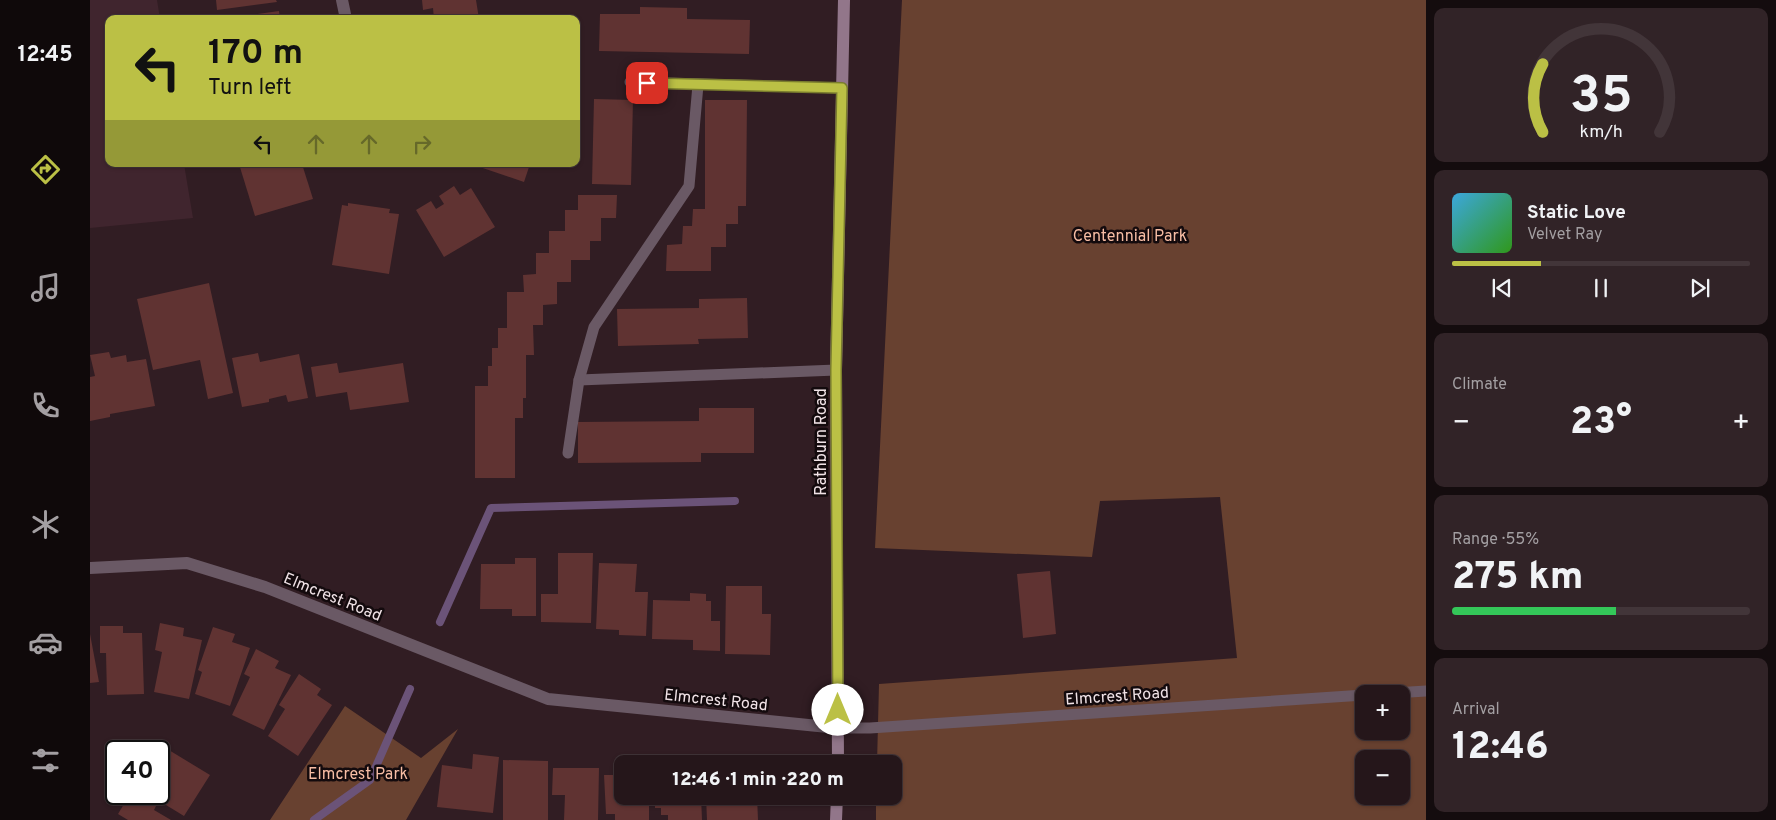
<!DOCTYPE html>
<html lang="en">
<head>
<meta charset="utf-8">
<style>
  :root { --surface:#25161a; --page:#312327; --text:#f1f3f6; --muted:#a39fa2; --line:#423539; --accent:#bbc045 }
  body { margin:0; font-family:Overpass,sans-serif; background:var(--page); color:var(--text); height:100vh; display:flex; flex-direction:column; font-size:19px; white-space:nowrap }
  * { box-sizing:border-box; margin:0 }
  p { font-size:16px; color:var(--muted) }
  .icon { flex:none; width:28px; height:28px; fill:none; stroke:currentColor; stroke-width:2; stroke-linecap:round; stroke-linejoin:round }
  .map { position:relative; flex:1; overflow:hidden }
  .sheet { display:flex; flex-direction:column; gap:8px; padding:8px; background:#140c0e; width:350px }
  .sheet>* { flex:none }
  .guide { position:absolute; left:15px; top:15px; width:475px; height:152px; border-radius:10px; box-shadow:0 1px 4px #0004,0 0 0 1px var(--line); background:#bbc045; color:#111; overflow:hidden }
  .buttons { position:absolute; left:1265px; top:685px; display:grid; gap:10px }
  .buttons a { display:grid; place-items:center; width:55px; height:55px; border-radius:10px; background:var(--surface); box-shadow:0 1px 4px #0004,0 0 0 1px var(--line); font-size:25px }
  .speed { position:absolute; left:15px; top:740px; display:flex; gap:10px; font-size:25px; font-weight:700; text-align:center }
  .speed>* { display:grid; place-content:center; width:65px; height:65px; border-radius:50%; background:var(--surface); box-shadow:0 1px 4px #0004,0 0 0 1px var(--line); line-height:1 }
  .speed .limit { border:2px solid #111; border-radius:8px; background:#fff; color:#111 }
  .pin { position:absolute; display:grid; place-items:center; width:42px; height:42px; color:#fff; margin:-21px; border-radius:10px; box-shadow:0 2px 8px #0006 }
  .me { position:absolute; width:55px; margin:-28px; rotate:0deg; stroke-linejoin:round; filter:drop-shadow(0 0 4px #0008) }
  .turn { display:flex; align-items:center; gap:18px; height:105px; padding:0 20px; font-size:22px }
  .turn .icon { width:65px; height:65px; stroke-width:2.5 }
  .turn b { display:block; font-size:35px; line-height:42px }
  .lanes { display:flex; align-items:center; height:48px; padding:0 20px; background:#0003; justify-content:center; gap:25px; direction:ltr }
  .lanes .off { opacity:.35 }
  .big { font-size:38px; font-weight:800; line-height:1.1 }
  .sheet .tile { flex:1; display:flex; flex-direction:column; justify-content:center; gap:8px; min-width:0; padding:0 18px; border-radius:10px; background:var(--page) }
  .sheet .dial { align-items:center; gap:0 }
  .dial svg { height:130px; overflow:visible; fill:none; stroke:var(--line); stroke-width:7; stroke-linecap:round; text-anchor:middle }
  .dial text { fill:var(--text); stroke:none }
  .song { display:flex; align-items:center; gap:15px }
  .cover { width:60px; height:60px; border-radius:8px; background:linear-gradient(135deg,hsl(200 70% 55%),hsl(110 70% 35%)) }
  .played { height:5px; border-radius:2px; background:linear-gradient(90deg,var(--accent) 30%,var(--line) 30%) }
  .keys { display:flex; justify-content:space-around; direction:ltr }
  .heat { display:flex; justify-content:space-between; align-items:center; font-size:28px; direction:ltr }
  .charge { height:8px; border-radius:4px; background:linear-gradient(90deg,#34c759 55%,var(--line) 0) }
  .trip { position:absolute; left:524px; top:755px; width:288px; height:50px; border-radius:10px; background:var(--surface); box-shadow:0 1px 4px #0004,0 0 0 1px var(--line); font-weight:800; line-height:50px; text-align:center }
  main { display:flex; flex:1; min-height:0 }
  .tab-bar { display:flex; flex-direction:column; width:90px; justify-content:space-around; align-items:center; background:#0f090a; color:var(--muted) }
  .tab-bar .icon { width:35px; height:35px }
  .tab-bar .selected { color:var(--accent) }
  .tab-bar b { font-size:22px; color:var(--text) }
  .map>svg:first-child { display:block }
</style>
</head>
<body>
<main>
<nav class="tab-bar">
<b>12:45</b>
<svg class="icon selected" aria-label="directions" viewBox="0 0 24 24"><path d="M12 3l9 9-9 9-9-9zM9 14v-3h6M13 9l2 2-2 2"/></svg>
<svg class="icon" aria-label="music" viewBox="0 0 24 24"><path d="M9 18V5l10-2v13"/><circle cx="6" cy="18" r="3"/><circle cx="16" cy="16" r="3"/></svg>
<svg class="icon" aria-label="phone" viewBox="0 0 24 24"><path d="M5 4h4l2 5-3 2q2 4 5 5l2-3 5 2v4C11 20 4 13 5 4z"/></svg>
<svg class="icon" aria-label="climate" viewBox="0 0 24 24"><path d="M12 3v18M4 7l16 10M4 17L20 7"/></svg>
<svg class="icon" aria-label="car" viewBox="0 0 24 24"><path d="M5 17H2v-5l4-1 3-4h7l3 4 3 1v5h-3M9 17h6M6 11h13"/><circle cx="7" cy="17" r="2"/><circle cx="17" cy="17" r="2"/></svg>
<svg class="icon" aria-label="filters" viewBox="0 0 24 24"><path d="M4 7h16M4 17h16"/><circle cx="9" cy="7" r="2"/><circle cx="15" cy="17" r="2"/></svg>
</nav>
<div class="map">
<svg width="1336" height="820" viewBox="0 0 1336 820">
  <rect width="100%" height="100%" fill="#311d23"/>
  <!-- built -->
  <path fill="#40252e" d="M0 0H67L70 19H19V164H94L103 218 0 228Z"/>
  <!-- green -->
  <g fill="#684130" fill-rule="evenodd">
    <path d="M812 0H1336V820H786V796H802V764H787L789 684 1147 658 1130 497 1010 501 1002 557 785 548ZM1274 694H1311V731H1274ZM1274 759H1311V796H1274Z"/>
    <path d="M255 706 331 758 368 729 316 820H180Z"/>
  </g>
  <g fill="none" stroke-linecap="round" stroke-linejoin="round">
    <!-- stream -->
    <g stroke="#6b5378" stroke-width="8">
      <path d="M350 622 401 508 645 501"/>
      <path d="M224 820 280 780 320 689"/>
    </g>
  </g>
  <!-- building -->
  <g fill="#603332">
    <path d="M126 0H186L187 2 127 10Z"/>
    <path d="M332 0H386L389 19H344L343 8 333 10Z"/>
    <path d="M550 7 597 8V19L660 20 659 54 509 51 510 14H550Z"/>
    <path d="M189 11 190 19H140V18Z"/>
    <path d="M504 99 543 100 541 185 502 184Z"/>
    <path d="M615 100H657L656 206H648V224H636V247H621V271H576L577 245 592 244 593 226H602L603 209H615Z"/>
    <path d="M149 164H212L223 199 165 216Z"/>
    <path d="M381 164H440L434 182Z"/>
    <path d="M364 186 370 195 381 188 405 227 354 257 326 210 341 201 346 209 354 204 349 196Z"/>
    <path d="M488 195H527L526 218H511V241H500V260H481V282H467V304L453 305V325H443L444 355H436V398H433V418H425V478H385V386H398V366H402V348H408V328H417V292H434L433 275 446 274V253H459V231H475V210H488Z"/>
    <path d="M258 203 300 209 299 213 309 214 299 274 242 265 252 205 258 206Z"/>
    <path d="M119 283 143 393 118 399 110 360 63 370 47 299Z"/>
    <path d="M657 298 658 338 608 339 609 344 528 346 527 309 609 308V299Z"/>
    <path d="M19 352 21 358 36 355 37 362 56 359 65 406 20 414V417L0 421V377L5 376 0 355Z"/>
    <path d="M168 353 170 362 209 354 218 398 198 402 196 395 179 399V402L152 407 142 358Z"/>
    <path d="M247 363 249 373 313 363 319 402 260 410 257 392 226 397 221 367Z"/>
    <path d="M609 408H664V453H611V462L488 463V422L609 421Z"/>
    <path d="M468 553H503L501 623 451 622V594H468Z"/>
    <path d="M425 558H446V616H422V609H390L391 564H425Z"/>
    <path d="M509 563 547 564 545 592H558L556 636 529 635V630L506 629Z"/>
    <path d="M960 571 966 634 933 638 927 574Z"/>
    <path d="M636 586H672V614H681L680 655 635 654Z"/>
    <path d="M600 593 616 594V601H621V621H630V651L603 650V640L562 639 563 600 600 601Z"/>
    <path d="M70 623 94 628 93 636 112 640 99 699 64 692 72 652 65 650Z"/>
    <path d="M10 626H33V633H52L54 694 17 695 16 653H10Z"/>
    <path d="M123 627 145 634 142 642 160 648 140 706 105 694 112 672 108 670Z"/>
    <path d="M0 634 9 682 0 683Z"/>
    <path d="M166 649 189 661 185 668 201 675 174 730 142 715 160 677 154 674Z"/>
    <path d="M209 674 231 689 227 695 242 705 208 756 178 736 195 709 189 705Z"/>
    <path d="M64 741 120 775 94 816 58 794H69V751H58Z"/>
    <path d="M383 754 409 757 403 813 347 807 352 765 382 769Z"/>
    <path d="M413 760 458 761V820H413Z"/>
    <path d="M463 768H509L508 820H474L475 795H462Z"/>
    <path d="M514 775H532V796H559V820H525V814H516Z"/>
    <path d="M40 794H45L66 806 64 810 81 820H38L28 814Z"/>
    <path d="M565 796H611L612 820H578V815H571V808H565Z"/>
    <path d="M616 796H667L668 820H617Z"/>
  </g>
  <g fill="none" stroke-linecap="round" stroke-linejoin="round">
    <!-- lane -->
    <g stroke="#6a5965" stroke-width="11">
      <path d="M540 82 752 88"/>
      <path d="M489 380 746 370"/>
      <path d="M478 453 489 380 504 327 599 186 608 85"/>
      <path d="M1289 694 1336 691"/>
      <path d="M748 728H780L1274 695"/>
    </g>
    <!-- street -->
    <g stroke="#6a5965" stroke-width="12">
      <path d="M252 0 256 19"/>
      <path d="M0 568 97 563 175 587 458 699 748 728"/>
    </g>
    <!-- secondary -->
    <g stroke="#92768a" stroke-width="12">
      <path d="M748 764 746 370 754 0"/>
      <path d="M746 820 747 796"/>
    </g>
  </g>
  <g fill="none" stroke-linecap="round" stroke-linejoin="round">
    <!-- route casing -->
    <g stroke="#7a7d2d" stroke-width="12">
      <path id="route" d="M557 83 752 88 746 370 748 710"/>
    </g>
    <!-- route -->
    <use href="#route" stroke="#bbc045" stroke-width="9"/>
  </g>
  <g text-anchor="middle" stroke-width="5" stroke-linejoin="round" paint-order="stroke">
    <!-- park labels -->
    <g font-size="16" fill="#f7bda4" stroke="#130a0d">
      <text x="1040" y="241">Centennial Park</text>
      <text x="268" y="779">Elmcrest Park</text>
    </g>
    <!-- street labels -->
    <g font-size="16" fill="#f0e2e6" stroke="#130a0d">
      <text transform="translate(730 442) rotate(-90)" y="6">Rathburn Road</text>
      <text transform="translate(243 596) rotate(22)" y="6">Elmcrest Road</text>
      <text transform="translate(1027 695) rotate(-4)" y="6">Elmcrest Road</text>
      <text transform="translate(626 699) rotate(6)" y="6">Elmcrest Road</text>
    </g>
  </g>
</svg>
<div class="buttons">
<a>+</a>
<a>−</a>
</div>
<div class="speed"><div class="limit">40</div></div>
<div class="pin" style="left:557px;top:83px;background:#d93025"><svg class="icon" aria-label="arrive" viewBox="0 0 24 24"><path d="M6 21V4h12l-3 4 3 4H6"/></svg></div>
<svg class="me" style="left:748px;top:710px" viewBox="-20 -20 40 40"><circle r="19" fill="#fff"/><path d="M0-13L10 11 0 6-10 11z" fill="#bbc045"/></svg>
<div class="trip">12:46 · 1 min · 220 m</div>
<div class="guide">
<div class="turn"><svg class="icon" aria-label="left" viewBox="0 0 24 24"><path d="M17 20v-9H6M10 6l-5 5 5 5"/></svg><div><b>170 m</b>Turn left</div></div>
<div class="lanes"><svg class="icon" aria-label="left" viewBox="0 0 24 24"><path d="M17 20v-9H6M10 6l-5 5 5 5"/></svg><svg class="icon off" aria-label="ahead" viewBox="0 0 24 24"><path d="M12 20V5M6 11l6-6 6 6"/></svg><svg class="icon off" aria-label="ahead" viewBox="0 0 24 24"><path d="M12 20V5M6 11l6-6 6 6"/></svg><svg class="icon off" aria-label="right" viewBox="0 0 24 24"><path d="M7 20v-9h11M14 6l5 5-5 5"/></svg></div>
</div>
</div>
<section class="sheet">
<div class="tile dial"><svg viewBox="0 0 100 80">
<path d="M14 69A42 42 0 1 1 86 69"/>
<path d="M14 69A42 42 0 0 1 14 27" stroke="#bbc045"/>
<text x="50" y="56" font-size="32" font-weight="700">35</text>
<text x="50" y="72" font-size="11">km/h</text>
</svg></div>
<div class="tile">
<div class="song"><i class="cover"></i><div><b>Static Love</b><p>Velvet Ray</p></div></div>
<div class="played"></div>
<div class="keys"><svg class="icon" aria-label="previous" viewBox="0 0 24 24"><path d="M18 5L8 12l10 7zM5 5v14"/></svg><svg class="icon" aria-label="pause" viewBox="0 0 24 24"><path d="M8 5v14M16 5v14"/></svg><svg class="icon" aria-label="next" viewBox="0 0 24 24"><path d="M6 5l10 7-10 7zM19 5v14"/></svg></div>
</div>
<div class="tile"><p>Climate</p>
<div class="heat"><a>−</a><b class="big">23°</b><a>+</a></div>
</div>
<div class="tile"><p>Range · 55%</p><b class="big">275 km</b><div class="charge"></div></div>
<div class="tile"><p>Arrival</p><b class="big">12:46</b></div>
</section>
</main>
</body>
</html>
